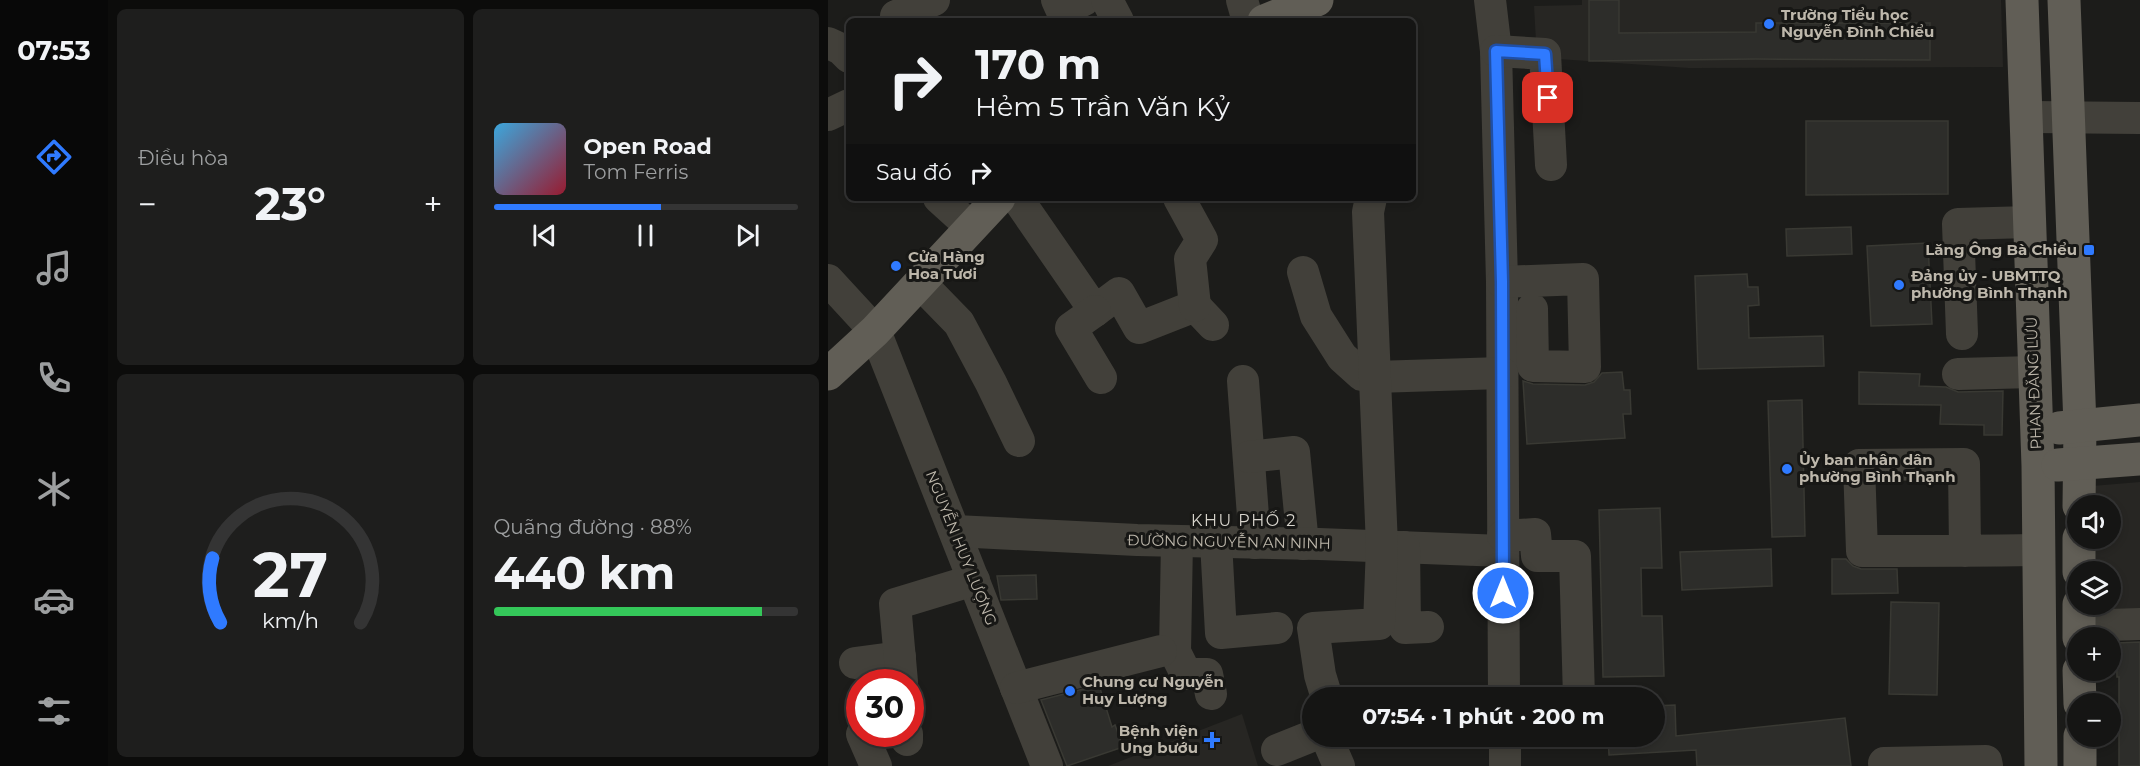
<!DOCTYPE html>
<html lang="vi">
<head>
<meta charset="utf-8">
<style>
  :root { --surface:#151514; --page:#1e1e1d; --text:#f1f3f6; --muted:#9d9fa0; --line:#343434; --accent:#2f7aff }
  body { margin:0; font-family:Montserrat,sans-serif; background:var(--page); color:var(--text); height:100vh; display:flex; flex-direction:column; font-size:22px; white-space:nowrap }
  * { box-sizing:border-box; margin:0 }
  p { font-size:20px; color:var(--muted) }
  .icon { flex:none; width:33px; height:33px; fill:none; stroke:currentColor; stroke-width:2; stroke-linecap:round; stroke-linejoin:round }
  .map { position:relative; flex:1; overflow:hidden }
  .drawer { display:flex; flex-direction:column; gap:9px; padding:9px; background:#0c0c0b; width:720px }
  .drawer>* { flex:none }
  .banner { position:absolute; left:18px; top:18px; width:570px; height:183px; border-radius:9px; box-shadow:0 3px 9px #0003,0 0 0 2px var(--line); background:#151514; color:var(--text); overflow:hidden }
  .buttons { position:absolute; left:1239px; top:495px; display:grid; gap:12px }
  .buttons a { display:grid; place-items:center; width:54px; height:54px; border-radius:50%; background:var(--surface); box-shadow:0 3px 9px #0003,0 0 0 2px var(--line); font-size:30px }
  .speed { position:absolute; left:18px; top:669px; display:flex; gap:12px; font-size:30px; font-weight:700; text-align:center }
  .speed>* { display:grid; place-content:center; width:78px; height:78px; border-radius:50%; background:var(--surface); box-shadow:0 3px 9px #0003,0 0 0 2px var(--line); line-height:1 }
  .speed .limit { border:9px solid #d22; background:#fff; color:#111 }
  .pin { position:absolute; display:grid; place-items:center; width:51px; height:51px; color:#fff; margin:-26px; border-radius:12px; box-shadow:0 3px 9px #0006 }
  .me { position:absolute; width:66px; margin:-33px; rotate:0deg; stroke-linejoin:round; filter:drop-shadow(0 0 4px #0008) }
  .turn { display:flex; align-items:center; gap:21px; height:126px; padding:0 30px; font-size:27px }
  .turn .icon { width:78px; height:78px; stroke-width:2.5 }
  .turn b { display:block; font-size:42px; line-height:51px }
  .then { display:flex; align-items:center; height:57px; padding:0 30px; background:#0003; gap:12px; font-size:22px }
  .big { font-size:45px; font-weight:700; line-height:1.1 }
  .drawer .widget { flex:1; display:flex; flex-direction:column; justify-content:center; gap:9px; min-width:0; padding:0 21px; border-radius:9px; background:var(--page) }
  .drawer .dial { align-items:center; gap:0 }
  .dial svg { height:156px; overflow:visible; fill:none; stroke:var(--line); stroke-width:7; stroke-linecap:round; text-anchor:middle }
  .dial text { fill:var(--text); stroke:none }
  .song { display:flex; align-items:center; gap:18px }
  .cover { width:72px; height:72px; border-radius:9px; background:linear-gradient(135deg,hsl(200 70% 55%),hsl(350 70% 35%)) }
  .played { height:6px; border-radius:3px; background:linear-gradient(90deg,var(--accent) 55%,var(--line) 55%) }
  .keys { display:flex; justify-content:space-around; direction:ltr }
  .heat { display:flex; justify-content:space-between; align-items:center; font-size:33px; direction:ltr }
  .charge { height:9px; border-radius:4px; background:linear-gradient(90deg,#34c759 88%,var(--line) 0) }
  .drawer .tiles { flex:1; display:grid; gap:9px; grid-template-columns:repeat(2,1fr) }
  .trip { position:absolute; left:474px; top:687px; width:363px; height:60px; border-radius:30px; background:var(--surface); box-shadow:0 3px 9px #0003,0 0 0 2px var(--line); font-weight:700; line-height:60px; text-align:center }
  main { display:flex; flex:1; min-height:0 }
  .tab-bar { display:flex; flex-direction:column; width:108px; justify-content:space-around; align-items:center; background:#080808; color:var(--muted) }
  .tab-bar .icon { width:42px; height:42px }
  .tab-bar .current { color:var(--accent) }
  .tab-bar b { font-size:27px; color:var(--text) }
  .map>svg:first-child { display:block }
</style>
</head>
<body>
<main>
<nav class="tab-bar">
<b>07:53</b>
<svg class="icon current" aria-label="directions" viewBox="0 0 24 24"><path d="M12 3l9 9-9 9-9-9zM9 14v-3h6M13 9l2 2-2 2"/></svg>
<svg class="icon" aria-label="music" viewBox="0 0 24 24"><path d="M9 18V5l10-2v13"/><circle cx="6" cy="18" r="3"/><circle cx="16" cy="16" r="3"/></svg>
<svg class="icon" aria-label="phone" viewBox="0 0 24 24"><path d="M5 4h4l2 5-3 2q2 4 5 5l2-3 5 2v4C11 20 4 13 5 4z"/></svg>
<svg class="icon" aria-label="climate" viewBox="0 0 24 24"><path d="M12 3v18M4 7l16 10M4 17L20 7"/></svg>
<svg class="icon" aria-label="car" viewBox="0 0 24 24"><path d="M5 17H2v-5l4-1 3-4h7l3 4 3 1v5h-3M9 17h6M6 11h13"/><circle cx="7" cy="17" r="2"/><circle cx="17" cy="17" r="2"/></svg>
<svg class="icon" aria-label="filters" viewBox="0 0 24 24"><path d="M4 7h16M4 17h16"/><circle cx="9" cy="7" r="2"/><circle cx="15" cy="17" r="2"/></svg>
</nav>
<section class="drawer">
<div class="tiles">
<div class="widget"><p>Điều hòa</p>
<div class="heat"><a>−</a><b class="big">23°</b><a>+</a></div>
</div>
<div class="widget">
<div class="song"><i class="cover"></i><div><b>Open Road</b><p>Tom Ferris</p></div></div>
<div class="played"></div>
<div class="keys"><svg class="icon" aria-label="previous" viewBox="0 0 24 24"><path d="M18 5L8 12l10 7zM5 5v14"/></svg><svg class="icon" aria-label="pause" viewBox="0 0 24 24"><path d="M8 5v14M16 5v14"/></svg><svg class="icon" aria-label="next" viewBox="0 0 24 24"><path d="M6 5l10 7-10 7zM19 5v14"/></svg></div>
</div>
<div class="widget dial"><svg viewBox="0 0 100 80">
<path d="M14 69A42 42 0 1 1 86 69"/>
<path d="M14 69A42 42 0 0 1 10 36" stroke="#2f7aff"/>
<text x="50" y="56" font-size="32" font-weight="700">27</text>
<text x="50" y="72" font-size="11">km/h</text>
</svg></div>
<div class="widget"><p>Quãng đường · 88%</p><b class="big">440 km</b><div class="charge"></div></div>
</div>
</section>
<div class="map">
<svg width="1312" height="766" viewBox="0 0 1312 766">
  <rect width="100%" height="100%" fill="#1c1c1a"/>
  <!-- built -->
  <g fill="#272623">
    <path d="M754 0H1173L1175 67 861 68 730 59 708 42 706 6 754 5Z"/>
    <path d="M1312 482V617L1262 618 1263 605 1282 604V572L1263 571 1264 539 1282 538V506L1264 505V486Z"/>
    <path d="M414 714 430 766H280Z"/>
  </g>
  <!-- building -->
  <g fill="#2d2d2a" stroke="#393933" stroke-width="1.5">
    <path d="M761 0H791V33L928 32V23H1102V60L928 59 761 61Z"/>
    <path d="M978 121H1120V194L978 195Z"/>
    <path d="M1023 227 1024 254 959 256 958 229Z"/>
    <path d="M1100 243 1104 324 1043 326 1039 246Z"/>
    <path d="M919 274 920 287H930L931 305 920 306 921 338 995 336 996 366 870 369 867 276Z"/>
    <path d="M794 372 796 390H802L803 414H795L797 438 699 444 695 381 705 384 757 385 766 382 774 373Z"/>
    <path d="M1031 372 1092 374 1091 386 1118 387 1130 392 1175 391 1174 435H1156V425L1112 424 1113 405 1031 404Z"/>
    <path d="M974 400 977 536 944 537 940 401Z"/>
    <path d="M832 508 834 568H813L814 616H834L836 676 775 677 771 510Z"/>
    <path d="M943 549 944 586 854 590 852 552Z"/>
    <path d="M1004 559H1018L1025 566 1033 569H1069L1070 593 1004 594Z"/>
    <path d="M208 575 209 599 173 600 169 576Z"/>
    <path d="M1063 602 1111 603 1109 695 1061 694Z"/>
    <path d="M1312 642V766H1291V677H1289L1288 643Z"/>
    <path d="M271 685 284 727 287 725 295 747 239 766 213 700Z"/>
    <path d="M847 705 848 736 1017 718 1023 766H869L868 750 781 755 780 736H826V706Z"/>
  </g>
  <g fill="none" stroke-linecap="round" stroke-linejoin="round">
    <!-- minor -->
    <g stroke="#42403a" stroke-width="32">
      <path d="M229 0 234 11 256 0"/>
      <path d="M279 0 290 21"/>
      <path d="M414 0 420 21"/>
      <path d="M662 0 668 51 674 282 676 698"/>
      <path d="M68 16 106 0"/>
      <path d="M0 43 13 49 21 57"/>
      <path d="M668 51 717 54 723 165"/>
      <path d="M0 115 21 105"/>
      <path d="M1198 117 1312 118"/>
      <path d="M111 198 143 227"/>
      <path d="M189 198 267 311 291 293 311 328 367 306 385 325"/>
      <path d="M351 198 374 240 362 259 367 306"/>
      <path d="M475 272 488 316 514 357 534 375 547 377 674 373"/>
      <path d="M0 280 47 331 219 766"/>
      <path d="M674 282 755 279 757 367 705 366 704 309"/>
      <path d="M92 283 131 323 163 383 191 441"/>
      <path d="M267 311 243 328 273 378"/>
      <path d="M1134 334 1130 224 1201 222"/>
      <path d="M1130 374 1205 372"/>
      <path d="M415 381 427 543"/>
      <path d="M421 457 466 452 475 544"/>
      <path d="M127 531 309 540 491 544 675 551"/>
      <path d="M675 536 707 534 709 556H747L751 698"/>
      <path d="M349 541 347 652 358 674H379L383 694"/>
      <path d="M388 542 393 633 449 628"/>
      <path d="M576 547 577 628 600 627"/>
      <path d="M1137 551 1136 464 1031 465 1034 551C1093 551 1152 551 1211 550"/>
      <path d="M1251 626 1312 624"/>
      <path d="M27 663 72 657"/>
      <path d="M74 682 67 604 146 580"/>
      <path d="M188 688 333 651"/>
      <path d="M499 698 492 675 485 628 551 624 554 546 540 212 543 198"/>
      <path d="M34 734 48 766"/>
      <path d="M79 734V740"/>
      <path d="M498 736 511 766"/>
      <path d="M677 736V766"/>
      <path d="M449 750 484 736"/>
      <path d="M1056 763 1158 761 1159 766"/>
    </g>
    <!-- major -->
    <g stroke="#615e56" stroke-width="33">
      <path d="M1194 0 1210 466 1213 766"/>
      <path d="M1236 0 1252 426 1251 506"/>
      <path d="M436 21 489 0"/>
      <path d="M0 374 47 331 171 198"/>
      <path d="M1231 428 1312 420"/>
      <path d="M1230 465 1312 459"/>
      <path d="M1251 538V572"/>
      <path d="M1251 604V638"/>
      <path d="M1251 670 1252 704"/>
      <path d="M1252 736V766"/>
    </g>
  </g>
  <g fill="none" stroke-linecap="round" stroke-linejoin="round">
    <!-- route casing -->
    <g stroke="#1f4fa6" stroke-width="15">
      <path id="route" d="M675 593 674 282 668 51 717 54 720 98"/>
    </g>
    <!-- route -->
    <use href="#route" stroke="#2f7aff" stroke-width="10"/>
  </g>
  <!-- markers -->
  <g fill="#2f7aff" stroke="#171715" stroke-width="2">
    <circle cx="941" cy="24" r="6"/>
    <rect x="1255" y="244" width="12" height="12" rx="3"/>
    <circle cx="68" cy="266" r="6"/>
    <circle cx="1071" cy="285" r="6"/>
    <circle cx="959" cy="469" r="6"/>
    <circle cx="242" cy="691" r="6"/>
    <path d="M381 731h6v6h6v6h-6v6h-6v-6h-6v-6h6z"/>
  </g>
  <g text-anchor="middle" stroke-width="6" stroke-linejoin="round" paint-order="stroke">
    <!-- poi labels -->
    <g font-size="15" font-weight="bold" fill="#bdb7ab" stroke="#171715" text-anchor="start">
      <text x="953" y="20">Trường Tiểu học<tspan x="953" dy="17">Nguyễn Đình Chiểu</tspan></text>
      <text x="1249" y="255" text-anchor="end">Lăng Ông Bà Chiểu</text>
      <text x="80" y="262">Cửa Hàng<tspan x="80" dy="17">Hoa Tươi</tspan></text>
      <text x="1083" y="281">Đảng ủy - UBMTTQ<tspan x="1083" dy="17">phường Bình Thạnh</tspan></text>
      <text x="971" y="465">Ủy ban nhân dân<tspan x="971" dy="17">phường Bình Thạnh</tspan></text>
      <text x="254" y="687">Chung cư Nguyễn<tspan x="254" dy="17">Huy Lượng</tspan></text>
      <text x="370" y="736" text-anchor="end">Bệnh viện<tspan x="370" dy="17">Ung bướu</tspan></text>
    </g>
    <!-- street labels -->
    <g font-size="15" fill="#bdb7ab" stroke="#171715">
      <text transform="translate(1206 383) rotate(-92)" y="5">PHAN ĐĂNG LƯU</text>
      <text transform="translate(401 542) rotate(1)" y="5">ĐƯỜNG NGUYỄN AN NINH</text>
      <text transform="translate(133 548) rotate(68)" y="5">NGUYỄN HUY LƯỢNG</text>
    </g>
    <!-- neighbourhood labels -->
    <g font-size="16" letter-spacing="1.5" fill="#d8d5cd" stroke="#171715">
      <text x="416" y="526">KHU PHỐ 2</text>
    </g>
  </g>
</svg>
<div class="buttons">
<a><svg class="icon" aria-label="sound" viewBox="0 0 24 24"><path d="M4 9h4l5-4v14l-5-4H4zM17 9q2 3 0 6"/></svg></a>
<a><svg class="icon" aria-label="layers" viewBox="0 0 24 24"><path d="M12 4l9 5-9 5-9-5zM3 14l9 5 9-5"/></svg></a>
<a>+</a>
<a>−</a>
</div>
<div class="speed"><div class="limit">30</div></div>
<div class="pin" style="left:720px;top:98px;background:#d93025"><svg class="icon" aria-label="arrive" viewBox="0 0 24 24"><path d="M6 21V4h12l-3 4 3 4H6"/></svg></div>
<svg class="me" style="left:675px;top:593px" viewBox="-20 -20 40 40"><circle r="17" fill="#2f7aff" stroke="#fff" stroke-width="3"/><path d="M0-11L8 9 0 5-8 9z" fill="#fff"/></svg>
<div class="trip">07:54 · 1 phút · 200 m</div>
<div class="banner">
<div class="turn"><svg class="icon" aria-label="right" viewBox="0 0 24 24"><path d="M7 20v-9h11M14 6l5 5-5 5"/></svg><div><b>170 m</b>Hẻm 5 Trần Văn Kỷ</div></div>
<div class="then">Sau đó<svg class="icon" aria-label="right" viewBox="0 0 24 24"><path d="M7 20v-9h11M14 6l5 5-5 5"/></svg></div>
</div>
</div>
</main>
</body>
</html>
